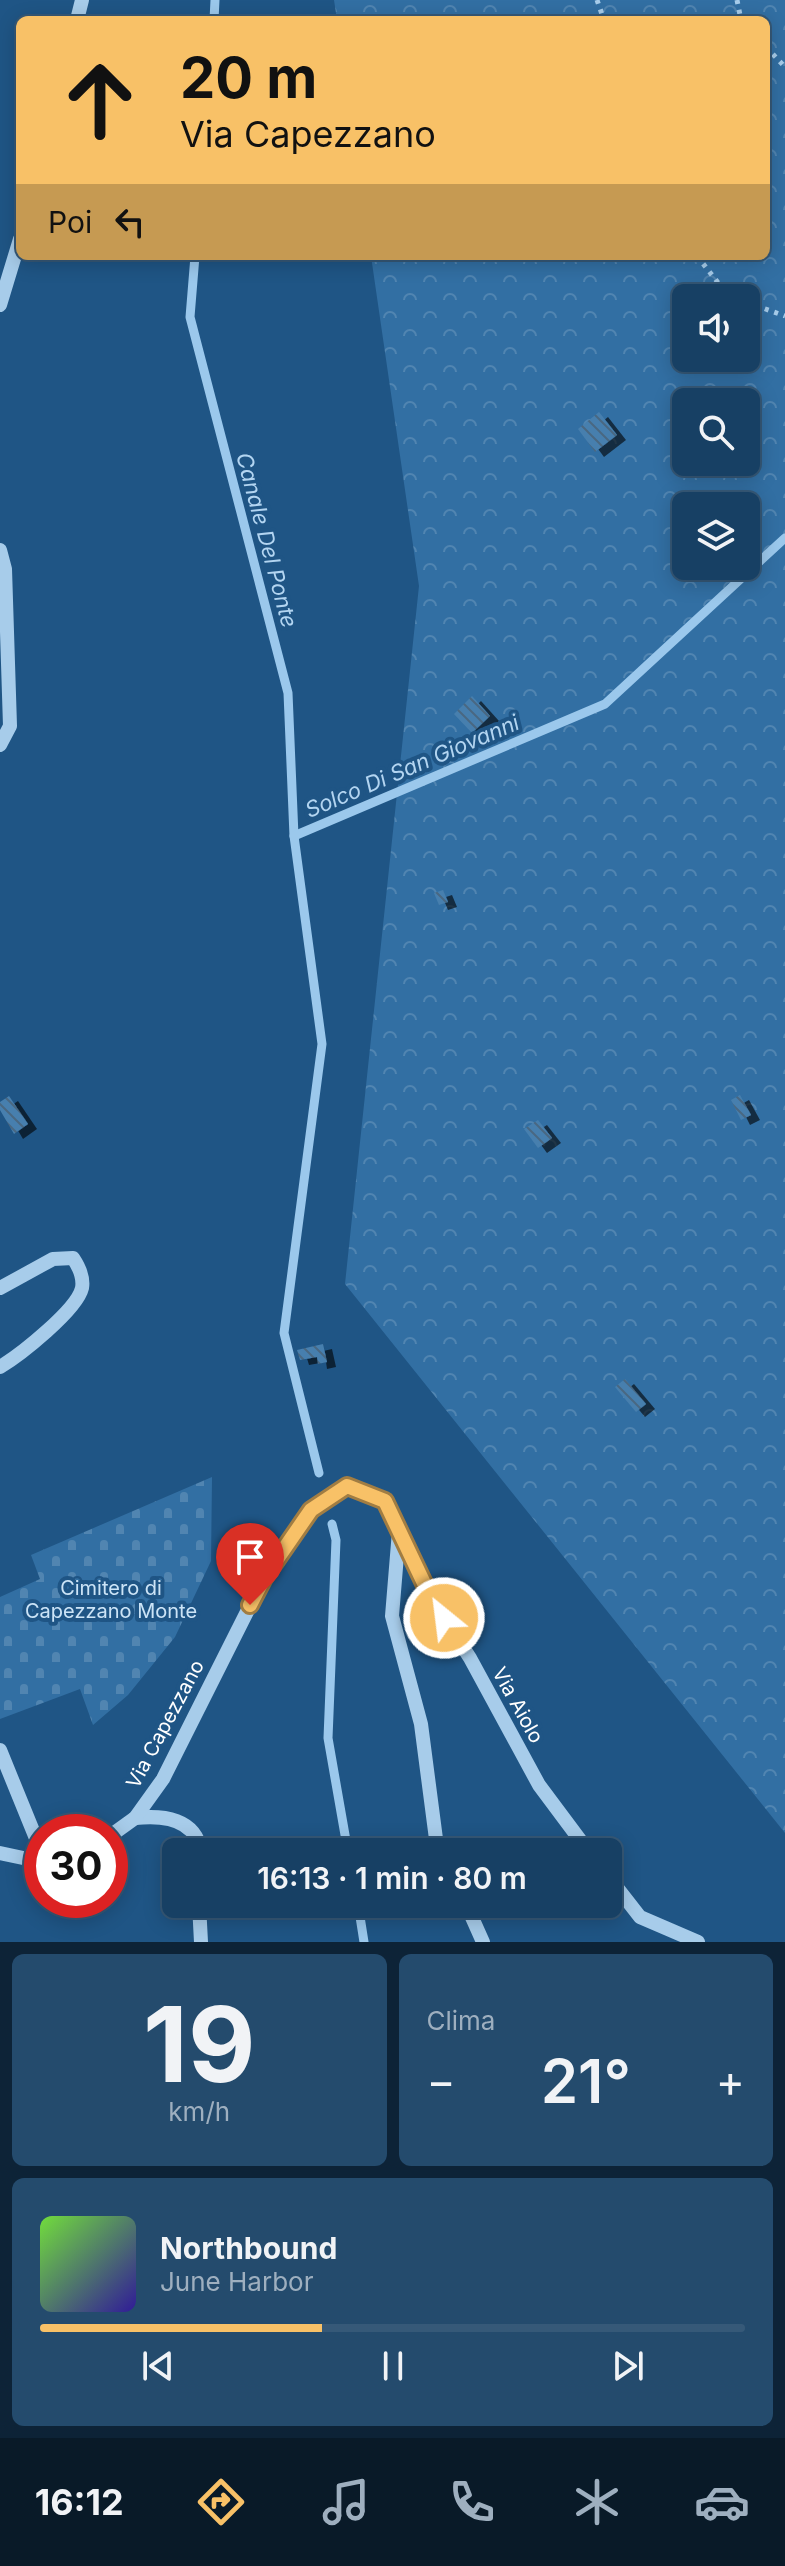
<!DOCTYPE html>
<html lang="it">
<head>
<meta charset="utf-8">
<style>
  :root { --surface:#174064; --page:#244b6d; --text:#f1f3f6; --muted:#9eafbf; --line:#365978; --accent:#f8c167 }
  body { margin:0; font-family:Inter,sans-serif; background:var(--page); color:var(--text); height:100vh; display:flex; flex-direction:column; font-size:30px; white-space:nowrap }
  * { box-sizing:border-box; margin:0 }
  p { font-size:26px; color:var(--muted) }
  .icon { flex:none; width:44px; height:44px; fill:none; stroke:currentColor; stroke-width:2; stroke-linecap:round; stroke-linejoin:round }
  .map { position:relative; height:1942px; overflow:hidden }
  .sheet { display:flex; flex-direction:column; gap:12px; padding:12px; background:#0d2337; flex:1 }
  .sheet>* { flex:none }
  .top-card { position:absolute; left:16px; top:16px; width:754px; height:244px; border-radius:12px; box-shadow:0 4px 20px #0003,0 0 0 2px var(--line); background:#f8c167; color:#111; overflow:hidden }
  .tools { position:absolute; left:672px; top:284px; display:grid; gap:16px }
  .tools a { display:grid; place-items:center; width:88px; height:88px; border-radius:12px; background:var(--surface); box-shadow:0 4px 20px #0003,0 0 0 2px var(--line); font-size:40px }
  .speed { position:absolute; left:24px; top:1814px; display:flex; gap:16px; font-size:40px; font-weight:700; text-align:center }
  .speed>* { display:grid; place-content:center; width:104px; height:104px; border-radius:50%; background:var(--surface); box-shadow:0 4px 20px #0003,0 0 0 2px var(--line); line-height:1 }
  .speed .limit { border:12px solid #d22; background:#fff; color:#111 }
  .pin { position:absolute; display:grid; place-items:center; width:68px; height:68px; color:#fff; margin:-82px -34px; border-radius:50% 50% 50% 0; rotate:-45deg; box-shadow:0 0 8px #0007 }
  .pin .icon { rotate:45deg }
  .me { position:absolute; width:88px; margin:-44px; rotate:331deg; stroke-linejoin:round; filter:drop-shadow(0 0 6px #0008) }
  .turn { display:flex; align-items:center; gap:28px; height:168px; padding:0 32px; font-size:36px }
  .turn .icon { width:104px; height:104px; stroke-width:2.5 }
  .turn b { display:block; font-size:56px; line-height:68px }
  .then { display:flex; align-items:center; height:76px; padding:0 32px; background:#0003; gap:16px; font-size:30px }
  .big { font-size:60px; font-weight:600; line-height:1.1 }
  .sheet .card { flex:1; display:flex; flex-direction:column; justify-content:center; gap:12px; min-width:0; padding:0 28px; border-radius:12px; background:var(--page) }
  .sheet .dial { align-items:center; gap:0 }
  .dial b { font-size:104px; line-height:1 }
  .song { display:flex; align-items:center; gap:24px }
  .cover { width:96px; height:96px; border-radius:12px; background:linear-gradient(135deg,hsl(100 70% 55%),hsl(250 70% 35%)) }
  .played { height:8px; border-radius:4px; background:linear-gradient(90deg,var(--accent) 40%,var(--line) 40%) }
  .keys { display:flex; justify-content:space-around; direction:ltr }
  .heat { display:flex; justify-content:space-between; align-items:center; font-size:44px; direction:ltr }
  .sheet .tiles { flex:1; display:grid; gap:12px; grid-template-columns:1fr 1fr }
  .card:last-child { grid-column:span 2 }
  .trip { position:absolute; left:162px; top:1838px; width:460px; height:80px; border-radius:12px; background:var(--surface); box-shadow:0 4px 20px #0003,0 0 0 2px var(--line); font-weight:600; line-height:80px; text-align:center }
  .tab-bar { display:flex; height:128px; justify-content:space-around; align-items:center; background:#091a28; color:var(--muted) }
  .tab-bar .icon { width:56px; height:56px }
  .tab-bar .on { color:var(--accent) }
  .tab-bar b { font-size:36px; color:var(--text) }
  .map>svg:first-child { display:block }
</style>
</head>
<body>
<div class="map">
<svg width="785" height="1942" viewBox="0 0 785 1942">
  <defs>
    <pattern id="forest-crowns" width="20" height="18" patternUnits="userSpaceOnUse" patternTransform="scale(2)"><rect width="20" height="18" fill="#326fa3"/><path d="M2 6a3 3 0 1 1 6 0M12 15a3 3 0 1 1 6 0" fill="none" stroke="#5185b1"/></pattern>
    <pattern id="cemetery-stones" width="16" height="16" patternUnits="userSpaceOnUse" patternTransform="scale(2)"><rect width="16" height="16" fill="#326fa3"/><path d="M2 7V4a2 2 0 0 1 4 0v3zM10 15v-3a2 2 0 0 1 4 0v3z" fill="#5185b1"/></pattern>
    <pattern id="building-back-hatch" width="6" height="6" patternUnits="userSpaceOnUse" patternTransform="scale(2)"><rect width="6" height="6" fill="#477fae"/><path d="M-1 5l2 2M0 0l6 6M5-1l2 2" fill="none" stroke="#496882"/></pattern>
    <filter id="shadow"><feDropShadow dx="9" dy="5" stdDeviation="0" flood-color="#0009"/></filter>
  </defs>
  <rect width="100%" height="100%" fill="#1f5585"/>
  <!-- forest -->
  <path fill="url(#forest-crowns)" fill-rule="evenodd" d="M334 0H785V1833L345 1284 419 586 371 256H766V20H337ZM686 298H746V358H686ZM686 402H746V462H686ZM686 506H746V566H686Z"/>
  <!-- cemetery -->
  <path fill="url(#cemetery-stones)" d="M212 1477 211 1561 175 1637 128 1695 93 1725 80 1689 0 1719V1597L40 1579 31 1555Z"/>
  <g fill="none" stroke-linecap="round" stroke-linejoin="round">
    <!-- stream -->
    <g stroke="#9bc8ec" stroke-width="9">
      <path d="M214 20 215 0"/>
      <path d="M195 256 190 317 288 693 294 836 322 1044 284 1333 319 1473"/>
      <path d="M294 836 605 704 785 538"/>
      <path d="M332 1524 336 1540 328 1738 348 1852"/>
      <path d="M358 1904 364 1942"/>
    </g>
  </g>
  <!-- building -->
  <g fill="url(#building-back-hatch)" filter="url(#shadow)">
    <path d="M599 412 617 435 595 452 578 429Z"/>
    <path d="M472 696 490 716 472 733 454 714Z"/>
    <path d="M443 890 448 902 439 905 434 893Z"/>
    <path d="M740 1095 751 1115 741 1120 731 1100Z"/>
    <path d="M9 1096 28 1124 14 1134 0 1110V1102Z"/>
    <path d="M538 1120 552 1138 538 1148 524 1129Z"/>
    <path d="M323 1344 327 1362 318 1364 317 1357 300 1360 297 1350Z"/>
    <path d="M625 1379 646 1404 636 1412 615 1387Z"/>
  </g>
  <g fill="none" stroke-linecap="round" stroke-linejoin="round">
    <!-- path -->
    <g stroke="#a7ccea" stroke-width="5" stroke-dasharray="4 6" stroke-linecap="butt">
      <path d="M597 0 604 20"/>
      <path d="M737 0 741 20"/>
      <path d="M766 47 785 67"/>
      <path d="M697 256 723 289 739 298"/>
      <path d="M746 302 785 316"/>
    </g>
    <!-- minor -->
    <g stroke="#a7ccea" stroke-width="14">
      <path d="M77 20 82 0"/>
      <path d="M0 305 20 239"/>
      <path d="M0 550 5 569 10 726 0 745"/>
      <path d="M0 1288 53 1259 73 1258C79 1267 84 1277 82 1288 77 1310 20 1355 0 1367"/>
      <path d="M399 1531 392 1616 421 1724 436 1839 442 1852"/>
      <path d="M0 1750 42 1853"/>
      <path d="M135 1818C163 1815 196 1818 201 1852"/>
      <path d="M110 1836 135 1818 163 1779 264 1578 311 1510 347 1486 385 1501 431 1598 470 1658 539 1785 589 1852"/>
      <path d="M0 1853 42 1862"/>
      <path d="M608 1876 640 1917 698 1942"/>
      <path d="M199 1904 201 1942"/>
      <path d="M466 1904 483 1942"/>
    </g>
  </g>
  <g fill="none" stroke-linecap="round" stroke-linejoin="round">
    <!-- route casing -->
    <g stroke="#a17d43" stroke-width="20">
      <path id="route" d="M250 1605 264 1578 311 1510 347 1486 385 1501 431 1598 444 1618"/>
    </g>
    <!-- route -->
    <use href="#route" stroke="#f8c167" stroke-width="14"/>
  </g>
  <g text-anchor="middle" stroke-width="8" stroke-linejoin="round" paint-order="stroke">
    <!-- park labels -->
    <g font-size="20" fill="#cce4f7" stroke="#1f5585">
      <text x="111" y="1595">Cimitero di<tspan x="111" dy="23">Capezzano Monte</tspan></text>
    </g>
    <!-- street labels -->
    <g font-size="20" fill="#fff" stroke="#1f5585">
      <text transform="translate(518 1705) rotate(61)" y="7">Via Aiolo</text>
      <text transform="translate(165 1724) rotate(-62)" y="7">Via Capezzano</text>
    </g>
    <!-- water labels -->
    <g font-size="22" font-style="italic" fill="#b3d5f1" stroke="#1f5585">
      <text transform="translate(267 540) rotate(75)" y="8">Canale Del Ponte</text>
      <text transform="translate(412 766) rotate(-23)" y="8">Solco Di San Giovanni</text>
    </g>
  </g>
</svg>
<div class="tools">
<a><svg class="icon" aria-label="sound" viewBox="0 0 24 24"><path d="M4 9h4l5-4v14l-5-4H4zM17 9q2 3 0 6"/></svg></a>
<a><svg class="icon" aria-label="search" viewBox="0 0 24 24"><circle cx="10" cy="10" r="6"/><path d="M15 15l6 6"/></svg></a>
<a><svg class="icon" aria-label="layers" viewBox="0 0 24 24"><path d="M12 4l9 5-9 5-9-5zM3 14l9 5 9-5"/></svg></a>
</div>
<div class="speed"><div class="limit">30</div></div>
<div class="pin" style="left:250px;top:1605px;background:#d93025"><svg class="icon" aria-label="arrive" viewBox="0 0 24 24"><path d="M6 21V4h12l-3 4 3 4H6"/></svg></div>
<svg class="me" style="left:444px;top:1618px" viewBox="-20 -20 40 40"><circle r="17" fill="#f8c167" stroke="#fff" stroke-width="3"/><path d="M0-11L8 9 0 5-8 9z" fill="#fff"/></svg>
<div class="trip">16:13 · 1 min · 80 m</div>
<div class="top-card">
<div class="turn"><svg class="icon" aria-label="ahead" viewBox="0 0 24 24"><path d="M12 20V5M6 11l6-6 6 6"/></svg><div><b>20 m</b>Via Capezzano</div></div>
<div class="then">Poi<svg class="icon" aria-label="left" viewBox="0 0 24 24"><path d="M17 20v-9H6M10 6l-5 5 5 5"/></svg></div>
</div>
</div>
<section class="sheet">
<div class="tiles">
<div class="card dial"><b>19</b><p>km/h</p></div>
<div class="card"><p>Clima</p>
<div class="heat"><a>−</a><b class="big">21°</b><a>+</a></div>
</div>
<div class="card">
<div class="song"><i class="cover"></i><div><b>Northbound</b><p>June Harbor</p></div></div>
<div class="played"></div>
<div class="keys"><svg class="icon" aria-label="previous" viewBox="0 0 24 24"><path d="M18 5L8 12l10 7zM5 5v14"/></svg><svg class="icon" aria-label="pause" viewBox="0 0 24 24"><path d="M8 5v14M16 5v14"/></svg><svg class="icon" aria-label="next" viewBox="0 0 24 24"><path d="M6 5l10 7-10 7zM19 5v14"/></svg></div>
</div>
</div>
</section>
<nav class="tab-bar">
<b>16:12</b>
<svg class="icon on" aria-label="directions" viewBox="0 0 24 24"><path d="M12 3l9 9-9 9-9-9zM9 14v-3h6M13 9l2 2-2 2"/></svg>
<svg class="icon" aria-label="music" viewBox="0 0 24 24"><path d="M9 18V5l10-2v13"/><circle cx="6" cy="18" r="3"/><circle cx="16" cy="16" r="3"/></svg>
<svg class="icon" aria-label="phone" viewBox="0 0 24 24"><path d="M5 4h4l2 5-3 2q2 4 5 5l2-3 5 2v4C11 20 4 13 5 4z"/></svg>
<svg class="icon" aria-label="climate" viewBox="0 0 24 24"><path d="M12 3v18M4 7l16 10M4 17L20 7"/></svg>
<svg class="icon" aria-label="car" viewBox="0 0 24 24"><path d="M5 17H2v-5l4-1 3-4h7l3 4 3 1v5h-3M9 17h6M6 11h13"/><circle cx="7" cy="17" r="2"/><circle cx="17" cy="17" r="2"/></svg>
</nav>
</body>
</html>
